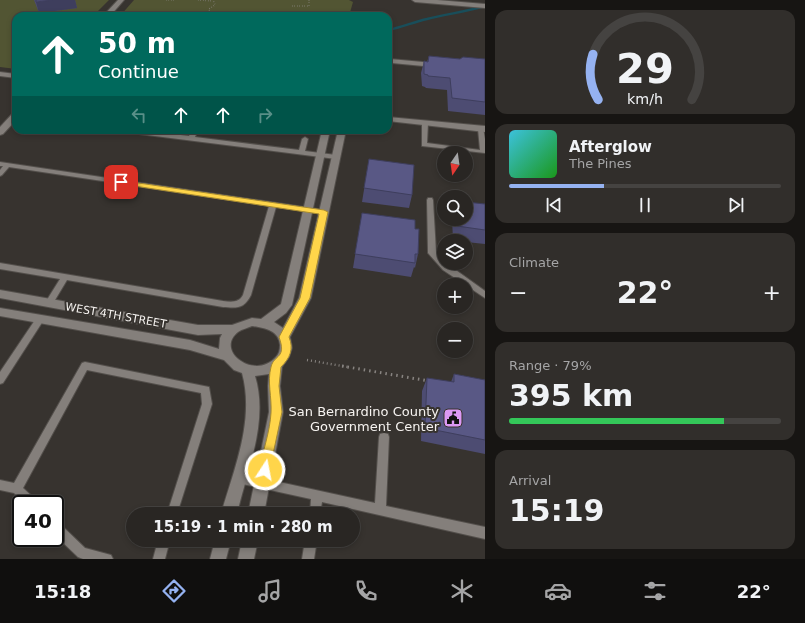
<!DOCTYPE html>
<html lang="en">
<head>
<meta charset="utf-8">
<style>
  :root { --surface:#292623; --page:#312e2b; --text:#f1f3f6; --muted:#a5a5a6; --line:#454341; --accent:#95b2f1 }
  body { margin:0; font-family:"DejaVu Sans",sans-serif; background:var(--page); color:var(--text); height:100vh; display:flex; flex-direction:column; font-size:15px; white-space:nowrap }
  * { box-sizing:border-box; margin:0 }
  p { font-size:13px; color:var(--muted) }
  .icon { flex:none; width:22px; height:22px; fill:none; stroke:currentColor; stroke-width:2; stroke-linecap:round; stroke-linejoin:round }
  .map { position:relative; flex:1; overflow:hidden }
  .drawer { display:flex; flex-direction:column; gap:10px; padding:10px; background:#171513; width:320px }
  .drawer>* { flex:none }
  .guide { position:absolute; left:12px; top:12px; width:380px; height:122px; border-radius:12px; box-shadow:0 2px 6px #0003,0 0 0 1px var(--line); background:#00695c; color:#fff; overflow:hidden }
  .needle { width:26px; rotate:193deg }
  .tools { position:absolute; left:437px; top:146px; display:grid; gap:8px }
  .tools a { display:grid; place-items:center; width:36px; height:36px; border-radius:50%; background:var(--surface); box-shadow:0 2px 6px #0003,0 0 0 1px var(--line); font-size:20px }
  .speed { position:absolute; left:12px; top:495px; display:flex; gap:8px; font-size:20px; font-weight:700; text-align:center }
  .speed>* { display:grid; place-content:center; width:52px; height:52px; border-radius:50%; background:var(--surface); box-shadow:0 2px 6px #0003,0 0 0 1px var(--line); line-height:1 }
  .speed .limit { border:2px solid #111; border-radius:6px; background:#fff; color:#111 }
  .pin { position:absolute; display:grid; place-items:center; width:34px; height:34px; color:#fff; margin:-17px; border-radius:8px; box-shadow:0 2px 6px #0006 }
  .me { position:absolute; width:44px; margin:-22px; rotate:11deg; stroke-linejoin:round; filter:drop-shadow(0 0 3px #0008) }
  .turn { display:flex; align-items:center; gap:14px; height:84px; padding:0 20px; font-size:18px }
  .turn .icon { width:52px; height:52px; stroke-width:2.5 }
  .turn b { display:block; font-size:28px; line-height:34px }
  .lanes { display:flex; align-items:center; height:38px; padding:0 20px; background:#0003; justify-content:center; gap:20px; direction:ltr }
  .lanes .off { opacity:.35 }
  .big { font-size:30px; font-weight:600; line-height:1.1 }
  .drawer .widget { flex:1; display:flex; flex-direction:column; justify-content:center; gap:6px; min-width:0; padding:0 14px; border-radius:12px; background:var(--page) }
  .drawer .dial { align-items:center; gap:0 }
  .dial svg { height:104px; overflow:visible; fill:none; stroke:var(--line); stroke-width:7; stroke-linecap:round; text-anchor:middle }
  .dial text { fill:var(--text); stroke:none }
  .song { display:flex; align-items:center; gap:12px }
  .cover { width:48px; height:48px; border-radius:6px; background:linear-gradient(135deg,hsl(190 70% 55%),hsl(120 70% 35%)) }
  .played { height:4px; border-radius:2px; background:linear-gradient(90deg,var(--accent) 35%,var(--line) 35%) }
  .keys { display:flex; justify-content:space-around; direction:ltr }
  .heat { display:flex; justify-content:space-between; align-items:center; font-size:22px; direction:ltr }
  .charge { height:6px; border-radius:3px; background:linear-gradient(90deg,#34c759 79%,var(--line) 0) }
  .trip { position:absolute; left:126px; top:507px; width:234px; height:40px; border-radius:20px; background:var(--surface); box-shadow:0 2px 6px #0003,0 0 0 1px var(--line); font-weight:600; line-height:40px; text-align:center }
  .dock { display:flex; height:64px; justify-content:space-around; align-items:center; background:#100f0e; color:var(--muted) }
  .dock .icon { width:28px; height:28px }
  .dock .active { color:var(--accent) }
  .dock b { font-size:18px; color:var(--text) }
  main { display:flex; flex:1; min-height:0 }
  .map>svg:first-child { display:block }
</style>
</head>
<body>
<main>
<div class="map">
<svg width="485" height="559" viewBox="0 0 485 559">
  <rect width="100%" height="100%" fill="#37332f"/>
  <!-- green -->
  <g fill="#525533">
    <path d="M0 0H109L93 16H16V69L0 67Z"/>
    <path d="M134 0H349L353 2 349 16H120Z"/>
  </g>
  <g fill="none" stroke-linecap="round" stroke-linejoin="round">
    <!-- stream -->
    <path stroke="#194e5a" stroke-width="2.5" d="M388 30C402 27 414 22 427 19 446 14 466 12 485 6"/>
    <!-- service casing -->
    <g stroke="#534f4b" stroke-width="2">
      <g id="service">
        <path d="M390 59 434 63 437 65 434 67 392 63 391 80 388 82V60Z"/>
        <path d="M425 121 428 123 427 143 480 150 478 129 481 127 483 128 485 139V153L422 146V123Z"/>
        <path d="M120 130H138L189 136 192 130H198L195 137 299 150 302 139 305 137 308 139 305 151 336 155 339 157 336 159 123 132Z"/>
        <path d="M0 162 324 210 328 212 324 214 276 207 251 295C244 309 237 308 223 307L67 280 52 305H46L45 303 60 279 0 269V263L223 301C231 302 239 303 243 295L269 206 9 167 2 175 0 176V170L3 166H0Z"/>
        <path d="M428 198H432L433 200 436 252 444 261V263H446L485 291V298L443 270 428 253 427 200Z"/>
        <path d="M40 316 43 317 44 319 43 321 3 383 0 384V372L37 317Z"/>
        <path d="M85 362 209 387 212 404 177 514H167L202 404 201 393 87 370 23 488 36 500 37 504H25L14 493 0 490V480L14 483 82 363Z"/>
        <path d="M384 433 388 434 389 437 386 506 485 527V539L322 502 320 514H310L311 499 238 483 234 481 233 478 234 475 238 473 375 503 379 437 380 434Z"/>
        <path d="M55 522 59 523 85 548 111 555 113 559H83L78 557 55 535Z"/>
        <path d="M158 540H170L165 559H153Z"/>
        <path d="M305 540H317L314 559H302Z"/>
      </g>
    </g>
    <!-- tertiary casing -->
    <g stroke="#534f4b" stroke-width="2">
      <g id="tertiary">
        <path d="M118 0H124L110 16H103Z"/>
        <path d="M412 0H437L485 4V8L415 2Z"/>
        <path d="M13 113H16V120L3 134 0 135V127Z"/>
        <path d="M322 130H330L292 305 286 313 274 322 283 328 299 298 338 130H346L311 298 290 337 292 348 289 357 282 367 280 386 283 412 264 514H248L269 412 268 386 269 374 255 376C269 421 247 470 237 514H221C234 469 255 420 242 373L234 370 224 360 190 350 0 316V308L190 340 219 349 220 338 222 334 198 335 0 298V290L198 325H232L252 318 261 319 281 304ZM252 326C264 328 279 330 280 345 280 350 279 354 276 357 255 381 214 351 238 332 242 329 248 328 252 326Z"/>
        <path d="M215 540H231L226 559H210Z"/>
        <path d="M242 540H258L254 559H238Z"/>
      </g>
    </g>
    <!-- secondary casing -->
    <g stroke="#534f4b" stroke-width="2">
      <g id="secondary">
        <path d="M0 72 16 74V78L0 76Z"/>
        <path d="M388 117 485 126V132L388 121Z"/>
      </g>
    </g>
    <!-- path-far2 -->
    <g stroke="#888481" stroke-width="1.5" stroke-dasharray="0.5 2" stroke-linecap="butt">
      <path d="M166 0H175"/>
      <path d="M198 0 213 1"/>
      <path d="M292 6H309V0"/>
      <path d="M210 16 209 9 215 5 213 0"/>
    </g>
    <!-- path-far1 -->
    <path stroke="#888481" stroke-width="2.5" stroke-dasharray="1 3" stroke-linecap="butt" d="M307 360 348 367"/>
    <!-- path -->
    <path stroke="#888481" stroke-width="3" stroke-dasharray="1.5 4" stroke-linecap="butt" d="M342 366 429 381"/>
    <!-- service -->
    <use href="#service" fill="#847f7b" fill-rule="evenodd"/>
    <!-- tertiary -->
    <use href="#tertiary" fill="#847f7b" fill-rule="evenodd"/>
    <!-- secondary -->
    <use href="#secondary" fill="#847f7b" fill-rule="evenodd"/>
  </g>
  <!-- wall -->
  <g fill="#4d4c72">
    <path d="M34 0H75L77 8 39 13Z"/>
    <path d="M429 56 460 59H485V115L448 111 447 90 426 88 425 87 422 86 421 73 424 61 427 62Z"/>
    <path d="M369 159 412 195 409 208 362 202Z"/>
    <path d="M485 204V244L466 242V241L453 240 452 219H466Z"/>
    <path d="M362 213 415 229 418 254 415 268 414 267 411 277 353 268Z"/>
    <path d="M454 374 485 380V454L421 441 422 391 427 378 451 382Z"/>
  </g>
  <!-- shaded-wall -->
  <path fill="#3e3e5d" d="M53 0H75L77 8 39 13 36 2Z"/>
  <!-- building -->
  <g fill="#595885" stroke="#3e3e5d">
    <path d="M36 0H53L36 2Z"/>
    <path d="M429 56 460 59 463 57 485 59V102L452 98 450 78 428 76V75L424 74V61L428 62Z"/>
    <path d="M369 159 414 165 412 195 364 188Z"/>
    <path d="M466 202 485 204V230L457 226V219H466Z"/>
    <path d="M362 213 415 220V229H419L418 254H415V263L355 254Z"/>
    <path d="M454 374 485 380V440L425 428 427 378 454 382Z"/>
  </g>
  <!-- route -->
  <path fill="#ffd54a" stroke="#a68a30" d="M118 180 324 210 328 212 310 298 289 337C294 349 290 358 281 367L279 386 282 412 269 473 265 475 261 473 259 470C263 451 270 431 271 413 272 397 267 382 271 367 274 354 287 359 279 337L300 298 319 214 121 184 117 182Z"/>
  <!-- icons -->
  <defs>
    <g id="civic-square" transform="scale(1)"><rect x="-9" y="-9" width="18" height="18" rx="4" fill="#dc99f4" stroke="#37332f"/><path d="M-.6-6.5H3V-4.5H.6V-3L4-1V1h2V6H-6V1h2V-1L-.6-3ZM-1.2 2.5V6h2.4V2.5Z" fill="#111"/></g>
  </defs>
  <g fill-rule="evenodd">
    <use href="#civic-square" x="453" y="418"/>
  </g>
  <g text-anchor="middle" stroke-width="4" stroke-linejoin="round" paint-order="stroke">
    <!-- street labels -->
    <g font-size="11" fill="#f6f3f0" stroke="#37332f">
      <text transform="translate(116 315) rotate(10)" y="4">WEST 4TH STREET</text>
    </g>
    <!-- near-poi labels -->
    <g font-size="13" fill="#f6f3f0" stroke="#37332f" text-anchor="end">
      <text x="439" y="416">San Bernardino County<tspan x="439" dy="15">Government Center</tspan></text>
    </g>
  </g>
</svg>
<div class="tools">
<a><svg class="needle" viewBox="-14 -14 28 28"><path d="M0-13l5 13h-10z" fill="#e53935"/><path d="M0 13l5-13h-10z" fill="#a5a5a6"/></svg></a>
<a><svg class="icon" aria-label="search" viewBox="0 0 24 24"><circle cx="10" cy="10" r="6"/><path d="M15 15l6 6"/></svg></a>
<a><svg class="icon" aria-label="layers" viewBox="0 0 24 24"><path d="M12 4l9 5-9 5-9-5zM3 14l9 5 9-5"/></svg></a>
<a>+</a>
<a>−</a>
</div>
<div class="speed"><div class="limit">40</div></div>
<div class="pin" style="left:121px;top:182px;background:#d93025"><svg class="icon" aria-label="arrive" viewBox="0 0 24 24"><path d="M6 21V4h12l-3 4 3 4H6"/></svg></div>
<svg class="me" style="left:265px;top:470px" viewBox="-20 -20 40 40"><circle r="17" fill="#ffd54a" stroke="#fff" stroke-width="3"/><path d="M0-11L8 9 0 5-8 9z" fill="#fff"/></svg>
<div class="trip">15:19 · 1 min · 280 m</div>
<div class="guide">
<div class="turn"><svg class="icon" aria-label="ahead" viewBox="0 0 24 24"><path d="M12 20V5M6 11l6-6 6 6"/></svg><div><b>50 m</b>Continue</div></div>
<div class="lanes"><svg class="icon off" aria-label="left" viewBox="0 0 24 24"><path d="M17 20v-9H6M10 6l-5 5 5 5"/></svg><svg class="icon" aria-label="ahead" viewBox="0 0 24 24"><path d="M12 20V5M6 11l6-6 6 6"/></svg><svg class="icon" aria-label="ahead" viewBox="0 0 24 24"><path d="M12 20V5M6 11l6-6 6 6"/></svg><svg class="icon off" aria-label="right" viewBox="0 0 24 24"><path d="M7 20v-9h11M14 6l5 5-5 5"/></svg></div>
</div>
</div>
<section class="drawer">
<div class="widget dial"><svg viewBox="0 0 100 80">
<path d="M14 69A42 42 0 1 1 86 69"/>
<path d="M14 69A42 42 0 0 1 10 34" stroke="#95b2f1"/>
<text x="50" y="56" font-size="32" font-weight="700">29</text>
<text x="50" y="72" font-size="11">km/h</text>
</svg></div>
<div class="widget">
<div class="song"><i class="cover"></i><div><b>Afterglow</b><p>The Pines</p></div></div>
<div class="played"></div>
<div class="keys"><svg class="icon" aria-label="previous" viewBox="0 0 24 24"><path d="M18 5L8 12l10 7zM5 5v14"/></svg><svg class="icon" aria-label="pause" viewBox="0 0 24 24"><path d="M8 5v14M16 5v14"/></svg><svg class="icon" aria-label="next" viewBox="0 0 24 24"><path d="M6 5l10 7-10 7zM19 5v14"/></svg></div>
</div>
<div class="widget"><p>Climate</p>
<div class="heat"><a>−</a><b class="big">22°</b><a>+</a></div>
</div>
<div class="widget"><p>Range · 79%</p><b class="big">395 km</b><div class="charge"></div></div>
<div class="widget"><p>Arrival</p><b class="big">15:19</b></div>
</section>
</main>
<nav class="dock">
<b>15:18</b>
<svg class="icon active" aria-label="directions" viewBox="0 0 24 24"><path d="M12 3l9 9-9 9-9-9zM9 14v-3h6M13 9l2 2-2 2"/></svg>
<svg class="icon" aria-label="music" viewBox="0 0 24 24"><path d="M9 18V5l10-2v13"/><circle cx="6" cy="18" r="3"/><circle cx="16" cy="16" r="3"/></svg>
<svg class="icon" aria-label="phone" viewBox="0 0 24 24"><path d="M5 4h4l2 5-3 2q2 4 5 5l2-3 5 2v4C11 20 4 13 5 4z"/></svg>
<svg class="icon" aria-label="climate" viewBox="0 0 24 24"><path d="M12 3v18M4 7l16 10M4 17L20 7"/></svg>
<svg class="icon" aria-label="car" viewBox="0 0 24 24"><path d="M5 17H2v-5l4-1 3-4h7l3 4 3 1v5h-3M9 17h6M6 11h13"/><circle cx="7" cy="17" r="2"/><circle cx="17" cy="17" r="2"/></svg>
<svg class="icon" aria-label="filters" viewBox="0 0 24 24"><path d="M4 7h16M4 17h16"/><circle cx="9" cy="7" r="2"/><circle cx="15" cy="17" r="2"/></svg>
<b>22°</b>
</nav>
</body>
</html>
